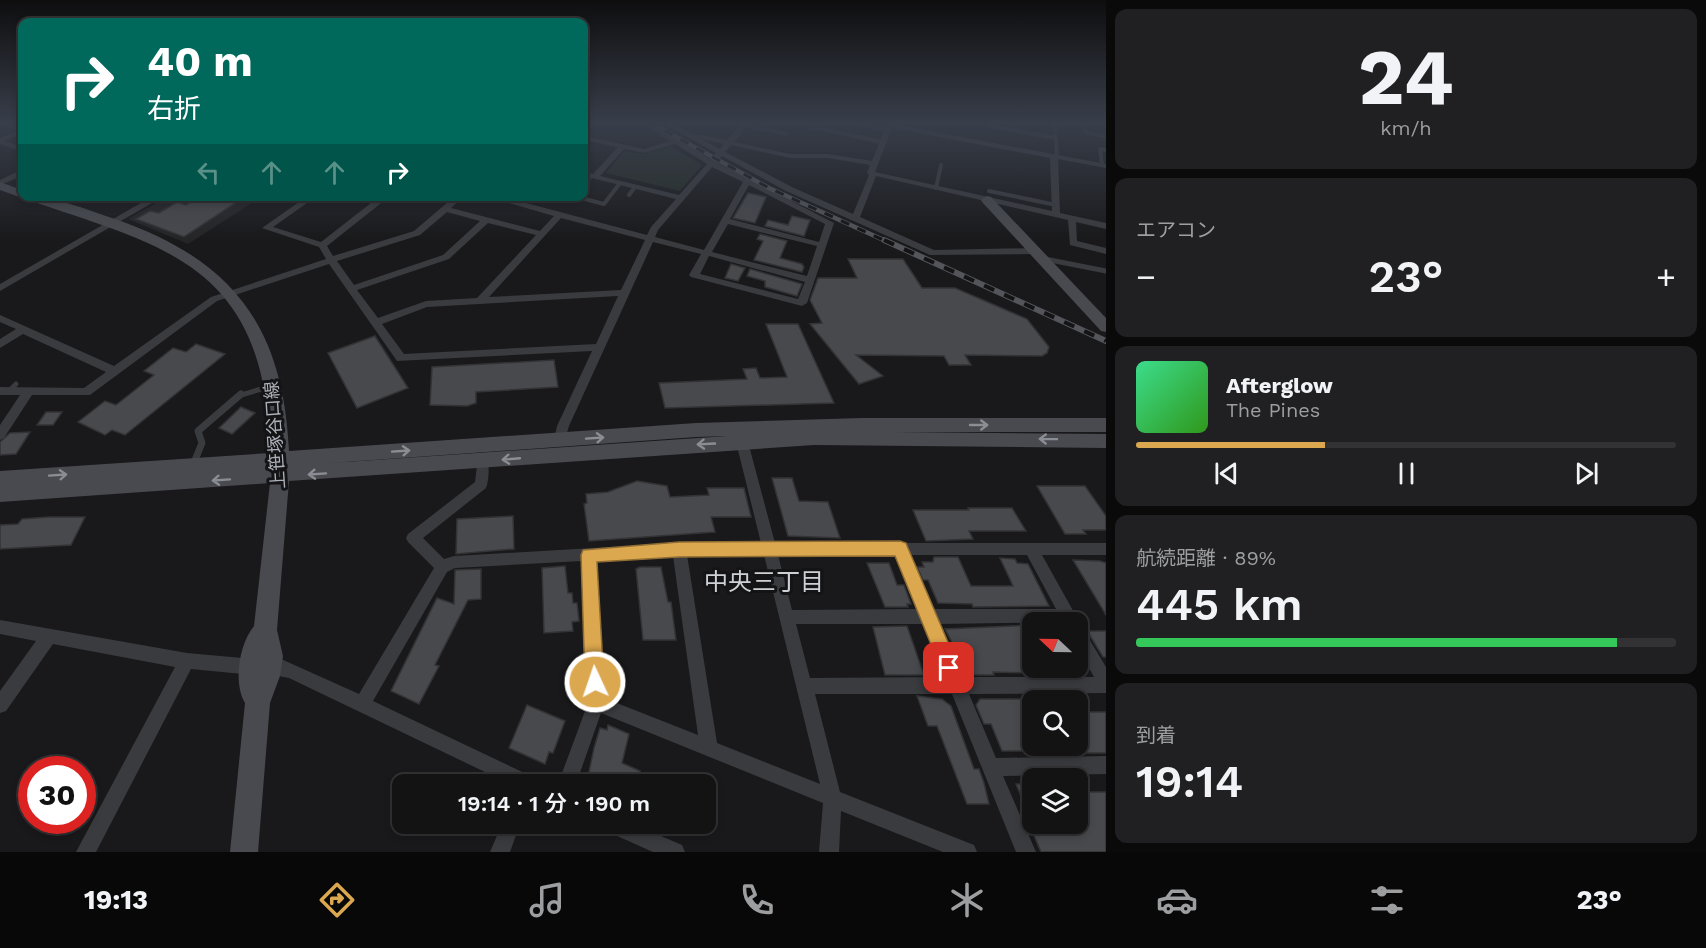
<!DOCTYPE html>
<html lang="ja">
<head>
<meta charset="utf-8">
<style>
  :root { --surface:#131314; --page:#202022; --text:#f1f3f6; --muted:#9d9ea0; --line:#323234; --accent:#dca84f }
  body { margin:0; font-family:"Work Sans","Noto Sans JP",sans-serif; background:var(--page); color:var(--text); height:100vh; display:flex; flex-direction:column; font-size:22px; white-space:nowrap }
  * { box-sizing:border-box; margin:0 }
  p { font-size:20px; color:var(--muted) }
  .icon { flex:none; width:33px; height:33px; fill:none; stroke:currentColor; stroke-width:2; stroke-linecap:round; stroke-linejoin:round }
  .map { position:relative; flex:1; overflow:hidden }
  .side { display:flex; flex-direction:column; gap:9px; padding:9px; background:#0a0a0b; width:600px }
  .side>* { flex:none }
  .hud { position:absolute; left:18px; top:18px; width:570px; height:183px; border-radius:12px; box-shadow:0 3px 9px #0003,0 0 0 2px var(--line); background:#00695c; color:#fff; overflow:hidden }
  .needle { width:39px; rotate:292deg }
  .controls { position:absolute; left:1022px; top:612px; display:grid; gap:12px }
  .controls a { display:grid; place-items:center; width:66px; height:66px; border-radius:12px; background:var(--surface); box-shadow:0 3px 9px #0003,0 0 0 2px var(--line); font-size:30px }
  .speed { position:absolute; left:18px; top:756px; display:flex; gap:12px; font-size:30px; font-weight:700; text-align:center }
  .speed>* { display:grid; place-content:center; width:78px; height:78px; border-radius:50%; background:var(--surface); box-shadow:0 3px 9px #0003,0 0 0 2px var(--line); line-height:1 }
  .speed .limit { border:9px solid #d22; background:#fff; color:#111 }
  .pin { position:absolute; display:grid; place-items:center; width:51px; height:51px; color:#fff; margin:-26px; border-radius:12px; box-shadow:0 3px 9px #0006 }
  .me { position:absolute; width:66px; margin:-33px; rotate:357deg; stroke-linejoin:round; filter:drop-shadow(0 0 4px #0008) }
  .turn { display:flex; align-items:center; gap:21px; height:126px; padding:0 30px; font-size:27px }
  .turn .icon { width:78px; height:78px; stroke-width:2.5 }
  .turn b { display:block; font-size:42px; line-height:51px }
  .lanes { display:flex; align-items:center; height:57px; padding:0 30px; background:#0003; justify-content:center; gap:30px; direction:ltr }
  .lanes .off { opacity:.35 }
  .big { font-size:45px; font-weight:600; line-height:1.1 }
  .side .tile { flex:1; display:flex; flex-direction:column; justify-content:center; gap:9px; min-width:0; padding:0 21px; border-radius:12px; background:var(--page) }
  .side .dial { align-items:center; gap:0 }
  .dial b { font-size:78px; line-height:1 }
  .song { display:flex; align-items:center; gap:18px }
  .cover { width:72px; height:72px; border-radius:9px; background:linear-gradient(135deg,hsl(150 70% 55%),hsl(110 70% 35%)) }
  .played { height:6px; border-radius:3px; background:linear-gradient(90deg,var(--accent) 35%,var(--line) 35%) }
  .keys { display:flex; justify-content:space-around; direction:ltr }
  .heat { display:flex; justify-content:space-between; align-items:center; font-size:33px; direction:ltr }
  .charge { height:9px; border-radius:4px; background:linear-gradient(90deg,#34c759 89%,var(--line) 0) }
  .trip { position:absolute; left:392px; top:774px; width:324px; height:60px; border-radius:12px; background:var(--surface); box-shadow:0 3px 9px #0003,0 0 0 2px var(--line); font-weight:600; line-height:60px; text-align:center }
  .menu { display:flex; height:96px; justify-content:space-around; align-items:center; background:#080808; color:var(--muted) }
  .menu .icon { width:42px; height:42px }
  .menu .current { color:var(--accent) }
  .menu b { font-size:27px; color:var(--text) }
  main { display:flex; flex:1; min-height:0 }
  .map>svg:first-child { display:block }
</style>
</head>
<body>
<main>
<div class="map">
<svg width="1106" height="852" viewBox="0 0 1106 852">
  <rect width="100%" height="100%" fill="#19191b"/>
  <!-- built -->
  <path fill="#252527" d="M167 197H261L188 244 128 219Z"/>
  <!-- green -->
  <path fill="#252c26" d="M671 146 702 165 680 191 606 173 624 151 644 154Z"/>
  <!-- building -->
  <g fill="#48494d" stroke="#333336" stroke-width="1.5">
    <path d="M748 193 766 197 755 223 733 218Z"/>
    <path d="M200 196H246L184 237 136 219 150 211 159 213 177 202 186 205Z"/>
    <path d="M792 216 810 220 804 236 765 226 768 220 788 225Z"/>
    <path d="M760 234 787 241 780 258 802 264 804 267 802 272 754 260 763 241 757 239Z"/>
    <path d="M848 259H903L922 288H955L1027 319 1049 347 1047 353 1042 356 965 355 971 365H949L944 356 856 355 883 376 859 384 810 324 822 323 810 300 818 278H857Z"/>
    <path d="M731 264 745 268 738 281 725 278Z"/>
    <path d="M750 269 802 284 797 296 765 287V281L747 276Z"/>
    <path d="M766 324H798L834 403 665 408 659 383 747 379 743 369 756 368 760 378 787 377Z"/>
    <path d="M375 336 408 388 357 408 328 353Z"/>
    <path d="M196 344 225 354 125 435 112 430 105 435 78 422 105 401 116 405 154 375 144 371 173 348 186 352Z"/>
    <path d="M554 360 558 387 476 392V403L467 406 430 405 432 367Z"/>
    <path d="M241 407 255 413 232 434 219 428Z"/>
    <path d="M46 412H62L53 425H37Z"/>
    <path d="M30 432 16 454 0 455V442L10 433Z"/>
    <path d="M772 478H792L799 501 828 502 840 538 788 536Z"/>
    <path d="M637 481 667 486 670 497 709 495 707 488H744L751 517H711L715 532 589 541 584 504 587 503 586 494 608 492Z"/>
    <path d="M1037 486H1085L1106 516V530H1083L1086 534H1065Z"/>
    <path d="M968 508H1012L1026 531H969L973 539 926 541 913 510H969Z"/>
    <path d="M513 516 514 549 456 554 457 519Z"/>
    <path d="M49 517H85L71 545 0 549V525L18 524 22 519Z"/>
    <path d="M934 557H958L971 586H1013L1000 558 1015 559 1017 563 1028 564 1049 606 973 607 972 604 938 603 928 580H923L917 567H924L922 562H933Z"/>
    <path d="M1073 560 1100 561 1106 563V615Z"/>
    <path d="M867 563H889L897 585H904L911 604H907L908 607H885Z"/>
    <path d="M565 566 568 593H572L573 603H577L579 621 572 622 573 631 544 633 542 568Z"/>
    <path d="M640 567H661L668 602H671L676 640H643L636 569Z"/>
    <path d="M481 569V599L468 600 435 665 439 666 419 704 391 691 437 598 454 604 455 570Z"/>
    <path d="M1032 625V673L993 672 994 675H974L971 666H964L945 629Z"/>
    <path d="M907 626 924 675H885L873 627Z"/>
    <path d="M1087 631H1106V657H1103Z"/>
    <path d="M917 696 942 699 951 706 974 769H979L984 783 989 804H967L937 726H928Z"/>
    <path d="M980 699H1032V751H1002L991 724H984L976 705Z"/>
    <path d="M527 705 565 721 553 753 549 752 545 764 509 748Z"/>
    <path d="M1077 712H1106V753H1081L1077 749Z"/>
    <path d="M608 725 629 734 622 763 640 771 636 784H590L593 774 589 772 594 748 600 728 607 730Z"/>
    <path d="M1016 784H1032V822Z"/>
    <path d="M1077 792H1106V852H1041L1029 824H1077Z"/>
  </g>
  <g fill="none" stroke-linecap="round" stroke-linejoin="round">
    <!-- lane-far2 -->
    <g stroke="#3a3b3f" stroke-width="4">
      <path d="M744 125 787 134"/>
      <path d="M1055 125 1057 157"/>
      <path d="M991 126 1056 138"/>
      <path d="M1084 126 1086 133 1106 136"/>
      <path d="M12 127 22 130"/>
      <path d="M811 127 883 142"/>
      <path d="M0 142 22 149"/>
      <path d="M1102 165 1100 149 1106 150"/>
      <path d="M584 184 591 176"/>
      <path d="M936 188 941 165"/>
      <path d="M989 191 1056 205"/>
      <path d="M629 195 635 187"/>
      <path d="M581 198 604 204 620 183"/>
    </g>
    <!-- lane-far1 -->
    <g stroke="#3a3b3f" stroke-width="5">
      <path d="M1045 259 1106 271"/>
      <path d="M9 391 16 384"/>
      <path d="M238 396 271 386"/>
    </g>
    <!-- lane -->
    <path stroke="#3a3b3f" stroke-width="7" d="M193 465 202 443 198 431 241 394"/>
    <!-- street -->
    <g fill="#3a3b3f" fill-rule="evenodd">
      <path d="M640 122H648L710 159 716 153 661 122H669L691 133 727 140 743 122H750L734 142 790 154H828L872 161 884 131 841 122H854L885 127 888 122H894V124L1106 164V168L1058 159 1060 213 1106 223V229L1076 222 1077 241 1106 248V254L1070 245 1068 220 876 176 860 217 934 250 1035 248 1040 251 1035 254 930 255 786 191 722 156 716 162 834 223 807 303 802 306 691 277 689 275 701 254 653 242 569 426 564 443H556L554 440 557 426 592 351 397 361 329 264 217 301 90 395H32L4 438 0 440V425L20 395H0V387L84 388 106 372 23 334 0 348V339L16 329 0 322V315L114 366 211 297 326 259 319 247 262 228 299 202 285 196 305 198 317 196 273 227 321 242 380 196H390L327 246 333 256 414 231 455 196H464L451 208 540 231 554 216 484 196H499L647 235 651 227 676 199 584 176V172L593 174 618 147 584 140V136L644 149 670 141ZM892 128 1050 158 1052 211 875 172ZM701 139 724 144 720 149ZM675 144 707 164 679 195 600 176 624 149 644 153ZM731 145 790 158H828L870 165 867 173 869 175 853 214 792 187 725 152ZM712 167 743 182 704 250 655 237 658 230ZM749 185 825 224 819 242 730 219ZM447 212 480 221 443 255 354 285 337 261 420 235ZM561 218 645 240 621 290 489 297ZM488 223 536 235 477 298 426 301 378 318 357 290 449 259ZM728 224 817 246 807 276 712 252ZM709 256 805 282 798 299 700 274ZM618 296 596 344 404 354 382 324 427 307Z"/>
      <path d="M22 129V133L0 143V138Z"/>
      <path d="M19 171H22V176L0 185V180Z"/>
      <path d="M56 196H67L54 205H48V201Z"/>
      <path d="M153 196H164L0 291V284Z"/>
      <path d="M742 437 746 439 748 442 775 543H1106V555H1042L1076 616 1079 621 1077 625 1082 627 1106 667V693L969 694 996 758 1106 756V774L1003 776 1036 852H1016L952 694H815L840 792 974 845 977 852H943L841 811 839 852H819L823 803 601 713 576 784H558L588 703 582 561 455 568 447 572 373 701 535 778 538 784H510L289 678 263 673 261 667 259 673 253 675 191 669 96 852H76L175 667 53 644 6 711 0 713V691L36 641 0 634V620L187 653 253 659 259 661 261 667 263 661 269 659H281L359 694 434 568 408 542 406 538 408 534 475 482 478 457H486C490 465 489 480 486 488L423 538 444 559 454 556 679 543H761L736 442 738 439ZM687 555H764L820 784 717 743ZM778 555H896L918 609 792 610ZM910 555H1027L1056 609H933ZM673 556 698 735 604 698 596 560ZM1077 622V647L1094 677H962L939 624ZM796 624H924L945 677 810 678Z"/>
      <path d="M502 824H520L510 852H490Z"/>
      <path d="M604 824H633L682 845 685 852H653L606 831Z"/>
    </g>
    <!-- secondary -->
    <g fill="#494a4f" fill-rule="evenodd">
      <path d="M0 182 22 190V196C54 196 85 209 115 219 233 260 283 326 289 451L696 423 862 418H1106V432H893L1106 434V448L814 445 289 481 277 630 283 656 280 676 270 703 258 852H230L245 703C233 683 239 644 254 626L270 483 0 502V471L270 453C266 252 153 246 0 190ZM727 436 317 464 696 437Z"/>
      <path d="M987 196 991 197 1106 318V332L1101 331 983 203 981 200Z"/>
    </g>
    <!-- rail-far1 casing -->
    <g stroke="#54555a" stroke-width="4.5">
      <path id="rail-far1" d="M649 122 769 188 888 242"/>
    </g>
    <!-- rail casing -->
    <g stroke="#54555a" stroke-width="6">
      <path id="rail" d="M884 240 1106 341"/>
    </g>
    <!-- rail-far1 -->
    <use href="#rail-far1" stroke="#141416" stroke-width="3" stroke-dasharray="9" stroke-linecap="butt"/>
    <!-- rail -->
    <use href="#rail" stroke="#141416" stroke-width="4" stroke-dasharray="11" stroke-linecap="butt"/>
  </g>
  <!-- one-way arrows -->
  <defs><path id="oneway-shaft" d="M-6 0H5M1.5-3L5.5 0L1.5 3" fill="none" stroke-width="1.6" stroke-linecap="round" stroke-linejoin="round" transform="scale(1.5)"/></defs>
  <g stroke="#8a8d94">
    <use href="#oneway-shaft" transform="translate(979 425)"/>
    <use href="#oneway-shaft" transform="translate(595 438) rotate(-4)"/>
    <use href="#oneway-shaft" transform="translate(1048 439) rotate(-179)"/>
    <use href="#oneway-shaft" transform="translate(706 444) rotate(177)"/>
    <use href="#oneway-shaft" transform="translate(401 451) rotate(-4)"/>
    <use href="#oneway-shaft" transform="translate(511 459) rotate(175)"/>
    <use href="#oneway-shaft" transform="translate(317 474) rotate(176)"/>
    <use href="#oneway-shaft" transform="translate(58 475) rotate(-4)"/>
    <use href="#oneway-shaft" transform="translate(221 480) rotate(176)"/>
  </g>
  <!-- sky -->
  <linearGradient id="sky" x2="0" y2="1"><stop stop-color="#0e0e0f"/><stop offset="0.51" stop-color="#383e4a"/><stop offset="1" stop-color="#383e4a" stop-opacity="0"/></linearGradient>
  <rect width="1106" height="241" fill="url(#sky)"/>
  <!-- route -->
  <path fill="#dca84f" stroke="#8f6d33" stroke-width="1.5" d="M900 541 906 543 908 548 956 661 958 668 956 674 949 677 943 674 895 556 679 557 597 562 604 682 601 689 595 691 588 689 585 682 581 555 583 550 679 542Z"/>
  <g text-anchor="middle" stroke-width="6" stroke-linejoin="round" paint-order="stroke">
    <!-- street labels -->
    <g font-size="18" fill="#adb1b9" stroke="#141416">
      <text transform="translate(275 435) rotate(-94)" y="6">上笹塚谷口線</text>
    </g>
    <!-- near-neighbourhood labels -->
    <g font-size="24" fill="#cdd0d5" stroke="#141416">
      <text x="764" y="590">中央三丁目</text>
    </g>
  </g>
</svg>
<div class="controls">
<a><svg class="needle" viewBox="-14 -14 28 28"><path d="M0-13l5 13h-10z" fill="#e53935"/><path d="M0 13l5-13h-10z" fill="#9d9ea0"/></svg></a>
<a><svg class="icon" aria-label="search" viewBox="0 0 24 24"><circle cx="10" cy="10" r="6"/><path d="M15 15l6 6"/></svg></a>
<a><svg class="icon" aria-label="layers" viewBox="0 0 24 24"><path d="M12 4l9 5-9 5-9-5zM3 14l9 5 9-5"/></svg></a>
</div>
<div class="speed"><div class="limit">30</div></div>
<div class="pin" style="left:949px;top:668px;background:#d93025"><svg class="icon" aria-label="arrive" viewBox="0 0 24 24"><path d="M6 21V4h12l-3 4 3 4H6"/></svg></div>
<svg class="me" style="left:595px;top:682px" viewBox="-20 -20 40 40"><circle r="17" fill="#dca84f" stroke="#fff" stroke-width="3"/><path d="M0-11L8 9 0 5-8 9z" fill="#fff"/></svg>
<div class="trip">19:14 · 1 分 · 190 m</div>
<div class="hud">
<div class="turn"><svg class="icon" aria-label="right" viewBox="0 0 24 24"><path d="M7 20v-9h11M14 6l5 5-5 5"/></svg><div><b>40 m</b>右折</div></div>
<div class="lanes"><svg class="icon off" aria-label="left" viewBox="0 0 24 24"><path d="M17 20v-9H6M10 6l-5 5 5 5"/></svg><svg class="icon off" aria-label="ahead" viewBox="0 0 24 24"><path d="M12 20V5M6 11l6-6 6 6"/></svg><svg class="icon off" aria-label="ahead" viewBox="0 0 24 24"><path d="M12 20V5M6 11l6-6 6 6"/></svg><svg class="icon" aria-label="right" viewBox="0 0 24 24"><path d="M7 20v-9h11M14 6l5 5-5 5"/></svg></div>
</div>
</div>
<section class="side">
<div class="tile dial"><b>24</b><p>km/h</p></div>
<div class="tile"><p>エアコン</p>
<div class="heat"><a>−</a><b class="big">23°</b><a>+</a></div>
</div>
<div class="tile">
<div class="song"><i class="cover"></i><div><b>Afterglow</b><p>The Pines</p></div></div>
<div class="played"></div>
<div class="keys"><svg class="icon" aria-label="previous" viewBox="0 0 24 24"><path d="M18 5L8 12l10 7zM5 5v14"/></svg><svg class="icon" aria-label="pause" viewBox="0 0 24 24"><path d="M8 5v14M16 5v14"/></svg><svg class="icon" aria-label="next" viewBox="0 0 24 24"><path d="M6 5l10 7-10 7zM19 5v14"/></svg></div>
</div>
<div class="tile"><p>航続距離 · 89%</p><b class="big">445 km</b><div class="charge"></div></div>
<div class="tile"><p>到着</p><b class="big">19:14</b></div>
</section>
</main>
<nav class="menu">
<b>19:13</b>
<svg class="icon current" aria-label="directions" viewBox="0 0 24 24"><path d="M12 3l9 9-9 9-9-9zM9 14v-3h6M13 9l2 2-2 2"/></svg>
<svg class="icon" aria-label="music" viewBox="0 0 24 24"><path d="M9 18V5l10-2v13"/><circle cx="6" cy="18" r="3"/><circle cx="16" cy="16" r="3"/></svg>
<svg class="icon" aria-label="phone" viewBox="0 0 24 24"><path d="M5 4h4l2 5-3 2q2 4 5 5l2-3 5 2v4C11 20 4 13 5 4z"/></svg>
<svg class="icon" aria-label="climate" viewBox="0 0 24 24"><path d="M12 3v18M4 7l16 10M4 17L20 7"/></svg>
<svg class="icon" aria-label="car" viewBox="0 0 24 24"><path d="M5 17H2v-5l4-1 3-4h7l3 4 3 1v5h-3M9 17h6M6 11h13"/><circle cx="7" cy="17" r="2"/><circle cx="17" cy="17" r="2"/></svg>
<svg class="icon" aria-label="filters" viewBox="0 0 24 24"><path d="M4 7h16M4 17h16"/><circle cx="9" cy="7" r="2"/><circle cx="15" cy="17" r="2"/></svg>
<b>23°</b>
</nav>
</body>
</html>
